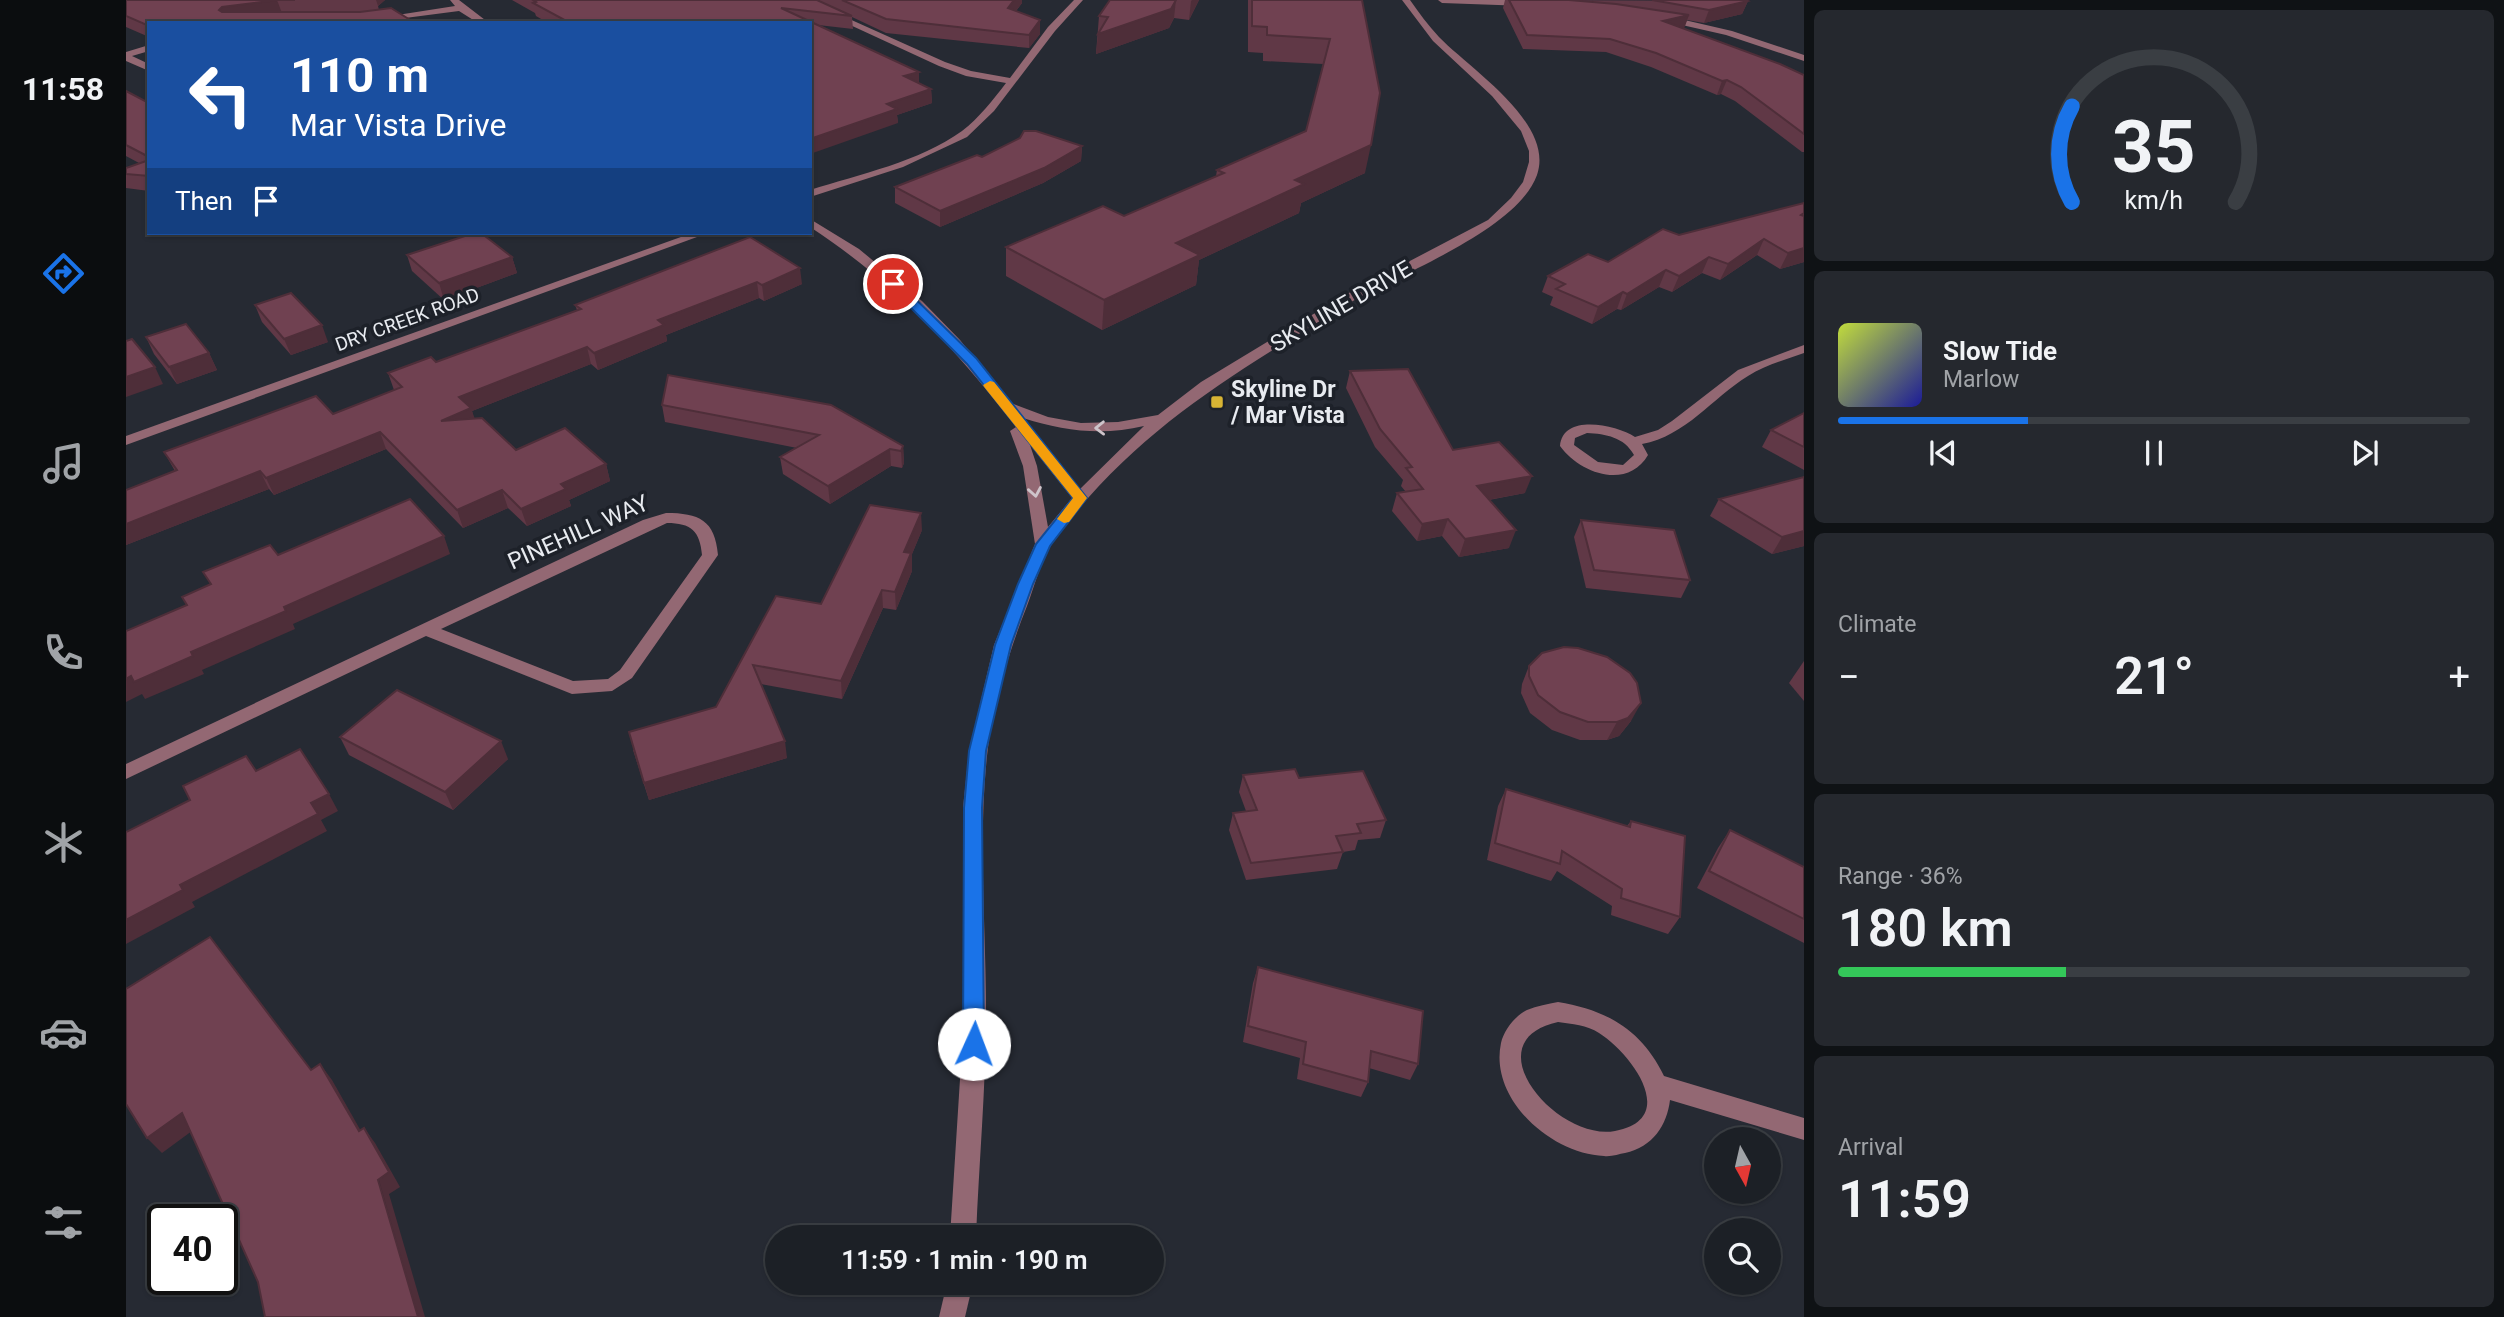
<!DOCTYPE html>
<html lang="en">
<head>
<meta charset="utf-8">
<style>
  :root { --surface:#1c2026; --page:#25282e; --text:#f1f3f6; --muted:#a0a3a7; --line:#3a3e43; --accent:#1a73e8 }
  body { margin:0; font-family:Roboto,sans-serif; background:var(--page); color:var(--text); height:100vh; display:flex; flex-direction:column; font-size:26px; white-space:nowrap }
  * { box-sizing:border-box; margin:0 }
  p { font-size:23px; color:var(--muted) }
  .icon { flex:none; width:38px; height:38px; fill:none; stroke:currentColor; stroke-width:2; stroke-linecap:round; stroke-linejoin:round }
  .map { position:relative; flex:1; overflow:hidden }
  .details { display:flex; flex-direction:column; gap:10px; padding:10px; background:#0f1215; width:700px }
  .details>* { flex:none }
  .banner { position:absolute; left:21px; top:21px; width:665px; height:214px; border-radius:0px; box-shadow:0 2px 5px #0004,0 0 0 2px var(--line); background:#1a4fa0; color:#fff; overflow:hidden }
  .needle { width:46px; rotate:172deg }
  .tools { position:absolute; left:1578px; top:1127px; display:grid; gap:14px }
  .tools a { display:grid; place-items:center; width:77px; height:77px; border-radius:50%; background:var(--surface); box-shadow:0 2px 5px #0004,0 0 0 2px var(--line); font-size:35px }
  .speed { position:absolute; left:21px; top:1204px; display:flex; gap:14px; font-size:35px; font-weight:700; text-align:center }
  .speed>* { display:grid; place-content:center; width:91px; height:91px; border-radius:50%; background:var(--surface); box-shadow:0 2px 5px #0004,0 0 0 2px var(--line); line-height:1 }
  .speed .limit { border:4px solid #111; border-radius:10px; background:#fff; color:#111 }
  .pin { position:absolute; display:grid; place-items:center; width:60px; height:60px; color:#fff; margin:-30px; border:4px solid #fff; border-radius:50%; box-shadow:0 2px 7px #0007 }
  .me { position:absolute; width:77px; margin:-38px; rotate:2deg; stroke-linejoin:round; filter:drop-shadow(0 0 5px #0008) }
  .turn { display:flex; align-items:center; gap:24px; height:147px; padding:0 28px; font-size:32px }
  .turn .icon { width:91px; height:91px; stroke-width:2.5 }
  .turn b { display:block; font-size:49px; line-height:60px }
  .then { display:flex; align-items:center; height:66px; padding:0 28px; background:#0003; gap:14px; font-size:26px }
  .big { font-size:52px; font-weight:600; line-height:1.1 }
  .details .card { flex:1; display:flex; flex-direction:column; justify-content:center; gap:10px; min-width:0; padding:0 24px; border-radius:10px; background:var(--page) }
  .details .dial { align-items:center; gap:0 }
  .dial svg { height:182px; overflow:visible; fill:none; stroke:var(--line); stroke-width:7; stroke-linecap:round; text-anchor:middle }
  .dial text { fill:var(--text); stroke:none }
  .song { display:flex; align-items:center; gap:21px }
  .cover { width:84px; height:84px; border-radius:10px; background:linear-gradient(135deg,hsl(70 70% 55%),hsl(240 70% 35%)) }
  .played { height:7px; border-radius:4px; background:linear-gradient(90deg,var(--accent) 30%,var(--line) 30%) }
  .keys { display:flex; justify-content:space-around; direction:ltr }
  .heat { display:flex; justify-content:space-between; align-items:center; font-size:38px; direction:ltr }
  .charge { height:10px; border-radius:5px; background:linear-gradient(90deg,#34c759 36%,var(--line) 0) }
  .trip { position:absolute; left:639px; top:1225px; width:399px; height:70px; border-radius:35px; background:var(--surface); box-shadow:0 2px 5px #0004,0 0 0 2px var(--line); font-weight:600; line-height:70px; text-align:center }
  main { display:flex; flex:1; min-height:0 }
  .tabs { display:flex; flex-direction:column; width:126px; justify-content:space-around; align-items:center; background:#0b0d0f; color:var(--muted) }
  .tabs .icon { width:49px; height:49px }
  .tabs .on { color:var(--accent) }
  .tabs b { font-size:32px; color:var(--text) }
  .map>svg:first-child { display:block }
</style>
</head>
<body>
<main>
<nav class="tabs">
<b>11:58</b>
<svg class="icon on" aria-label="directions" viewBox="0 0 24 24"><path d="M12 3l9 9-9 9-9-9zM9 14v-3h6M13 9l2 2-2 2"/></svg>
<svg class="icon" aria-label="music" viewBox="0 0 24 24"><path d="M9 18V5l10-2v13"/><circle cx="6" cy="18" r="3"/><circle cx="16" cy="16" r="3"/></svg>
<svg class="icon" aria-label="phone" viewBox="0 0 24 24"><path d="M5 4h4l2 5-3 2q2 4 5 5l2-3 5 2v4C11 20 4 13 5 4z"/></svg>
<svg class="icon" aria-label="climate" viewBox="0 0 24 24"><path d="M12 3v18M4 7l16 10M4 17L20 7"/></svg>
<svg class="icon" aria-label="car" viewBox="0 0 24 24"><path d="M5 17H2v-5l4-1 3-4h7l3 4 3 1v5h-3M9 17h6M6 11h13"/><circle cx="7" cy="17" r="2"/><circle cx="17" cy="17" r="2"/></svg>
<svg class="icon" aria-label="filters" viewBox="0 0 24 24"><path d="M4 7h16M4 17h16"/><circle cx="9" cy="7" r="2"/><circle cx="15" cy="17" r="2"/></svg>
</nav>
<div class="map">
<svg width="1678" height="1317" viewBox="0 0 1678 1317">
  <rect width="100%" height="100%" fill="#262a33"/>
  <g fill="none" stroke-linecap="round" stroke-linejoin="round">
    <!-- minor -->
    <g fill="#936873" fill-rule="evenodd">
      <path d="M324 0H333L363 23H352L333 11 256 21 252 18 329 6Z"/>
      <path d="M670 0H681L819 62 845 71 884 78 922 27 948 0H957L929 31 868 111 841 137 777 167 684 197V190C734 174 793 162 836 131 853 118 867 100 880 83L840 76 813 66Z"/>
      <path d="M1276 0H1284C1293 13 1302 25 1313 37 1344 69 1429 123 1411 175 1391 231 1272 274 1222 304 1109 373 1007 431 928 541 915 559 909 585 901 606 883 651 866 707 861 756 852 840 860 927 860 1012 860 1087 853 1162 850 1237H824L838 1016 837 808 843 751 868 645 909 544 897 466 884 431 890 427C830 349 767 281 684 227V219L733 249 796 301 834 340 885 403 922 417 955 423 992 422 1032 415 1075 382 1219 295 1362 220 1385 198 1397 182 1403 162V151L1395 131 1366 96 1307 41ZM897 418C937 431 977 436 1018 426L954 489ZM904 445 946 498 922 527 911 466Z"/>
      <path d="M1312 0H1390L1405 3 1401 6 1316 3Z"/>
      <path d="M1537 15 1606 31 1678 55V61L1600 35 1534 20V16Z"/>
      <path d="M23 45V51L6 56 23 64V71L0 61V52Z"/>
      <path d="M566 233H582L0 445V436Z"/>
      <path d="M1678 345V353C1659 360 1639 365 1622 376 1586 398 1560 436 1516 444L1522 455C1502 490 1454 474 1434 446 1437 413 1490 425 1509 437L1532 430 1546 421 1612 370ZM1461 433C1480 434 1498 437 1508 455L1497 465 1472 462 1448 445 1449 438Z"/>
      <path d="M540 513C573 513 589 520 592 555L506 678 486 691 446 694 300 636 0 779V764L517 520ZM541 523C565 523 574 531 576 555L494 670 482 679 447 681 315 629Z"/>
      <path d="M1432 1002C1481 1010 1516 1030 1538 1076L1678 1118V1140L1544 1100C1541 1125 1527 1147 1499 1153 1493 1154 1485 1157 1478 1156 1425 1154 1363 1099 1375 1043 1378 1030 1389 1016 1401 1010 1411 1006 1422 1004 1432 1002ZM1432 1022C1446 1024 1461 1025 1473 1033 1506 1054 1554 1119 1489 1131 1431 1142 1345 1041 1432 1022Z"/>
      <path d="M821 1283H847L839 1317H813Z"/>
    </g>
  </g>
  <!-- wall -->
  <g fill="#603846">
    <path d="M0 0H259L252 6 253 10 289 23H23V37L0 27Z"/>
    <path d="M386 0H896V3L890 11 914 34 903 48 760 33 726 17 727 29 692 25 793 83 805 89 806 103 771 115 772 123 684 23H422L410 16 409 13Z"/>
    <path d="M984 0H1073L1063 20 1048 18 1043 28 970 54 973 16Z"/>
    <path d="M1122 0H1236L1239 173 1175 203 1173 213 1073 260 1070 285 976 330 880 276V247L998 216 1090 176 1091 170 1180 131 1197 64 1137 61V53L1122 52Z"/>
    <path d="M1379 0 1622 1 1616 14 1578 23 1561 20 1557 29 1678 75V152H1676L1609 101 1595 94 1591 95 1525 67 1480 52 1397 49 1377 8Z"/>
    <path d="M0 91 23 103V191L0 188V168L13 163 0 156Z"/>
    <path d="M956 146 955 161 917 183 814 227 769 203V187L856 157Z"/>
    <path d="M1678 203V262L1654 269 1631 255 1594 280 1576 273 1546 292 1533 287 1495 310 1491 309 1466 324 1424 305 1427 297 1416 292 1422 276 1482 262 1553 235Z"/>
    <path d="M624 237 676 284 638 301 633 298 540 335 541 341 472 370 465 364 346 411 348 419 390 450 480 464 484 481 443 500 445 506 401 526 382 508 337 528 260 449 148 495 143 489 0 545V490L49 471 38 452 207 414 268 390 262 373 310 362 451 310 449 305Z"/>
    <path d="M281 255 386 257 391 273 318 300 286 271Z"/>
    <path d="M129 305 202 342 165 355 136 322Z"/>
    <path d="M20 337 83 353 91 370 51 384 28 354Z"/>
    <path d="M1224 371 1327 450 1399 493 1363 500 1383 548 1333 557 1316 536 1291 541 1266 511 1271 493 1280 492 1275 486 1277 480 1249 447 1220 388Z"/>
    <path d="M536 405 777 446 778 463 776 468 765 466 704 504 657 474 654 457 671 448 539 422Z"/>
    <path d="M1678 413V470L1636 447 1645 430Z"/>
    <path d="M1678 477V546L1646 554 1584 516 1593 499Z"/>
    <path d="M1455 520 1564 580 1555 598 1460 588 1448 537Z"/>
    <path d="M796 530 786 554V571L770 610 757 608 716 699 635 684 661 758 523 800 507 750 590 707 650 596 695 604Z"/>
    <path d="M1678 661V701L1663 683Z"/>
    <path d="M1403 666 1505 721 1493 736 1481 740H1454L1426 730 1404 713 1395 693 1396 684Z"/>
    <path d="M214 737 382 759 327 810 223 755Z"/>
    <path d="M1117 775 1173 778 1260 820 1254 838 1232 840 1229 850 1217 852 1211 869 1120 880 1103 830 1107 813 1120 811 1113 792Z"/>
    <path d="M1380 789 1501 826 1505 821 1554 917 1542 934 1485 915 1486 906 1431 871 1425 881 1361 860 1372 806Z"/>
    <path d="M1604 830 1678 867V943L1571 888 1592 848Z"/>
    <path d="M1132 967 1292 1064 1284 1080 1243 1068 1242 1082 1235 1097 1171 1079 1174 1058 1117 1042 1127 983Z"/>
  </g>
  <!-- shaded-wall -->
  <g fill="#4e2e39">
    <path d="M151 0 156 13 99 23 93 10 96 7Z"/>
    <path d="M250 0H259L252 6Z"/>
    <path d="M888 0H896V3L882 21V8Z"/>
    <path d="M1050 0 1048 18 1043 28 970 54 972 34Z"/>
    <path d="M1066 0H1073L1063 20 1065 1Z"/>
    <path d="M1622 1 1616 14 1578 23 1583 10Z"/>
    <path d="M1563 15 1558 29 1537 21Z"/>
    <path d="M914 20V34L903 48V35Z"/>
    <path d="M793 72V86L778 76Z"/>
    <path d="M1601 80 1595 94 1591 95 1596 81Z"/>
    <path d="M805 89 806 103 771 115 772 123 684 154V139L761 104Z"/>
    <path d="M1245 145 1239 173 1175 203 1173 213 1073 260 1070 285 976 330 978 300 1050 243 1169 180Z"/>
    <path d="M956 146 955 161 917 183 814 227V211Z"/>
    <path d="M1638 239 1631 255 1594 280 1602 264Z"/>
    <path d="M1678 248V262L1654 269 1662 253Z"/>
    <path d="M386 257 391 273 318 300 313 283Z"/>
    <path d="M1583 257 1576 273 1546 292 1553 276Z"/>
    <path d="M674 268 676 284 638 301 636 285Z"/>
    <path d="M1540 270 1533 287 1495 310 1501 294Z"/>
    <path d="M631 282 633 298 540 335 541 341 472 370 468 353 532 320Z"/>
    <path d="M1497 292 1491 309 1466 324 1472 307Z"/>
    <path d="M196 325 202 342 165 355 158 339Z"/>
    <path d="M461 347 465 364 346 411 351 425 315 421 333 397Z"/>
    <path d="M83 353 91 370 51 384 43 367Z"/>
    <path d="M29 367 37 384 0 397V377Z"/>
    <path d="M254 432 260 449 148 495 140 478Z"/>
    <path d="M777 446 778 463 776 468 775 451Z"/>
    <path d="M764 449 765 466 704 504 702 486Z"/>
    <path d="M480 464 484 481 443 500 445 506 401 526 395 509 435 484Z"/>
    <path d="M134 471 143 489 0 545V524Z"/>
    <path d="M1406 476 1399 493 1345 503 1351 486Z"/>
    <path d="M376 490 382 508 337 528 331 510Z"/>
    <path d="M795 513 796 530 786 554V571L770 610 769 592 778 552Z"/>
    <path d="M1322 519 1316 536 1291 541 1296 524Z"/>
    <path d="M1390 530 1383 548 1333 557 1339 539Z"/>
    <path d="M1678 531V546L1646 554 1656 537Z"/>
    <path d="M318 536 324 554 167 624 169 629 76 670 78 674 19 699 16 694 0 702V679L65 652 158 607Z"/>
    <path d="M756 590 757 608 716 699 715 681Z"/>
    <path d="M1515 703 1505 721 1493 736 1481 740 1491 722Z"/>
    <path d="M375 741 382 759 327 810 319 792Z"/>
    <path d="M659 741 661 758 523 800 518 783Z"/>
    <path d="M203 794 212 811 195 820 201 831 66 902 69 907 0 944V920L185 803Z"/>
    <path d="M194 1064 206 1080 244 1147 233 1131Z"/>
    <path d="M56 1113 70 1128 36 1153 21 1138Z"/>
    <path d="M238 1128 249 1143 274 1187 263 1194 299 1317H292Z"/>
  </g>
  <!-- building -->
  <g fill="#704151" stroke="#4e2e39" stroke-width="2">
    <path d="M0 0H169H151L96 7 93 10 96 12H234L265 8 289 23H23V26L0 16Z"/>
    <path d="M407 0H691L726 16 655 8 793 72 778 76 805 89 761 104 771 109 684 139V23H444L407 3 410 2Z"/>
    <path d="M716 0H888L882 8 914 20 903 35 760 19Z"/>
    <path d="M984 0H1050L1045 9 972 34 982 17 973 16Z"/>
    <path d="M1126 0H1236L1254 93 1245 145 1169 180 1178 184 1050 243 1074 255 978 300 880 247 977 206 998 216 1098 173 1091 170 1180 131 1204 39 1141 35V27L1126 26Z"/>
    <path d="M1383 0H1443L1490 4 1563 15 1537 21 1654 64 1678 75V134L1615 87 1601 80 1596 81 1530 53 1484 39 1401 35Z"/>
    <path d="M1526 0H1620L1622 1 1583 10Z"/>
    <path d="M0 91 23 103V157L0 145Z"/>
    <path d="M898 131H910L956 146 918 168 814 211 769 187 851 155 856 157 894 138Z"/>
    <path d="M23 160V176L0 174V168Z"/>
    <path d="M1678 203V213L1675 215 1678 216V248L1662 253 1638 239 1602 264 1583 257 1553 276 1540 270 1501 294 1497 292 1472 307 1430 289 1439 284 1422 276 1462 254 1482 262 1537 229 1553 235Z"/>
    <path d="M348 233H355L386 257 313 283 281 255Z"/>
    <path d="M624 237 674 268 636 285 631 282 532 320 538 325 468 353 461 347 333 397 345 408 315 421 356 418 390 450 439 428 480 464 435 484 440 489 395 509 376 490 331 510 254 432 140 478 134 471 0 524V490L51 470 38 452 190 396 207 414 276 387 262 373 305 357 310 362 455 309 449 305Z"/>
    <path d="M165 293 196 325 158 339 129 305Z"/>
    <path d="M60 324 83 353 43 367 20 337Z"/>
    <path d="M6 339 29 367 0 377V341Z"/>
    <path d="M1282 369 1327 450 1373 442 1406 476 1351 486 1390 530 1339 539 1322 519 1296 524 1271 493 1297 489 1280 468 1286 467 1254 429 1224 371Z"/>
    <path d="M542 375 705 405 777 446 775 451 764 449 702 486 654 457 693 435 536 405Z"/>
    <path d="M1678 413V447L1645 430Z"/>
    <path d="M1678 477V531L1656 537 1593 499Z"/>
    <path d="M284 499 318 536 158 607 160 611 65 652 67 656 8 682 5 676 0 679V631L61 605 56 597 85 584 77 572 144 545 152 555Z"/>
    <path d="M744 505 795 513 778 552 785 553 769 592 756 590 715 681 627 665 659 741 518 783 503 732 590 707 650 596 695 604Z"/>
    <path d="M1455 520 1548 530 1564 580 1468 570Z"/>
    <path d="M1438 647 1452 648 1481 657 1504 673 1511 683 1515 703 1502 718 1491 722H1462L1434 712 1412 695 1403 676V666L1416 653Z"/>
    <path d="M271 690 375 741 319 792 214 737Z"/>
    <path d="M174 749 203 794 185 803 192 814 54 885 57 890 0 920V832L64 800 57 786 120 756 130 771Z"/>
    <path d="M1169 769 1173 778 1237 771 1260 820 1231 824 1235 833 1210 836 1217 852 1125 863 1107 813 1131 810 1117 775Z"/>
    <path d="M1380 789 1504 827 1505 821 1559 836 1554 917 1495 898 1496 889 1436 851 1434 864 1369 843Z"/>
    <path d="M1604 830 1678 867V919L1583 871Z"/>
    <path d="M84 937 185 1070 194 1064 233 1131 238 1128 263 1172 252 1180 292 1317H139L132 1282 56 1113 21 1138 0 1104V989Z"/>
    <path d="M1132 967 1297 1011 1292 1064 1245 1051 1242 1082 1177 1064 1180 1042 1122 1026Z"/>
  </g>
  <!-- one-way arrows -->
  <defs><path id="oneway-chevron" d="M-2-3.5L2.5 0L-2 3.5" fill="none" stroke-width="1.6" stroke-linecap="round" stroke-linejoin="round" transform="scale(1.75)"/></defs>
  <g stroke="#cec4ca">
    <use href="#oneway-chevron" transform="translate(974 428) rotate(179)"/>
    <use href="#oneway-chevron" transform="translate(909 492) rotate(80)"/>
  </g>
  <!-- route -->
  <path fill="#1a73e8" stroke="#114b97" stroke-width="2" d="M763 281H771L850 358 961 498 924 546 907 584 885 645 860 751 856 808 858 1044 855 1050 848 1053 840 1050 837 1044 838 808 843 751 869 645 892 584 910 544 947 498 841 364 763 286Z"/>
  <!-- slow -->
  <path fill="#f59e0b" d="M864 381 868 382 961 498 943 522 938 523 931 519 947 498 859 388 857 385Z"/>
  <!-- markers -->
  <rect fill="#d7b434" stroke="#1d2129" stroke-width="2.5" x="1084" y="395" width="14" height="14" rx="3.5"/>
  <g text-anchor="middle" stroke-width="7" stroke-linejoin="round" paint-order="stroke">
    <!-- far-street labels -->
    <g font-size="19" fill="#e8ebf0" stroke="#1d2129">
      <text transform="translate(281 319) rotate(-20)" y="7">DRY CREEK ROAD</text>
    </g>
    <!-- street labels -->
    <g font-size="23" fill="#e8ebf0" stroke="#1d2129">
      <text transform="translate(1215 306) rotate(-30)" y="8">SKYLINE DRIVE</text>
      <text transform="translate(452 532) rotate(-24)" y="8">PINEHILL WAY</text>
    </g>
    <!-- poi labels -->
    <g font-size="23" font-weight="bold" fill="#e8ebf0" stroke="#1d2129" text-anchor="start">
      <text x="1105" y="397">Skyline Dr<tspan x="1105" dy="26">/ Mar Vista</tspan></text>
    </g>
  </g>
</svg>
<div class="tools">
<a><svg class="needle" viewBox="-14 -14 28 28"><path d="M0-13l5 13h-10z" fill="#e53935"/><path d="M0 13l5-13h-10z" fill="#a0a3a7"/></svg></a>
<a><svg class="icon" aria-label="search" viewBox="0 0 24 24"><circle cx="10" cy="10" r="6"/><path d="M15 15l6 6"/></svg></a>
</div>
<div class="speed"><div class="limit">40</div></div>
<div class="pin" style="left:767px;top:284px;background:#d93025"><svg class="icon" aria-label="arrive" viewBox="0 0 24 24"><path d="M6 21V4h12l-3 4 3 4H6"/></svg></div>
<svg class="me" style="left:848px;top:1044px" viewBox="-20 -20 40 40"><circle r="19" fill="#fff"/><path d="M0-13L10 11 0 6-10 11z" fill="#1a73e8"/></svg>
<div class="trip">11:59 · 1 min · 190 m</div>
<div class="banner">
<div class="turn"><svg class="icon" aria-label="left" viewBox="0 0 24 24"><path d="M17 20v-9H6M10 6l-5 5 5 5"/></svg><div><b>110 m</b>Mar Vista Drive</div></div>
<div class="then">Then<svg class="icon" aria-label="arrive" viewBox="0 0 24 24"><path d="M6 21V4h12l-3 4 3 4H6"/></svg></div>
</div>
</div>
<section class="details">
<div class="card dial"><svg viewBox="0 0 100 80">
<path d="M14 69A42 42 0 1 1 86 69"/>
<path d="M14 69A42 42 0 0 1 14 27" stroke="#1a73e8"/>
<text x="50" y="56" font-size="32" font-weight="700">35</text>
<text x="50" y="72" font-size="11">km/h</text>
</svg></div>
<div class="card">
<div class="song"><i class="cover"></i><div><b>Slow Tide</b><p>Marlow</p></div></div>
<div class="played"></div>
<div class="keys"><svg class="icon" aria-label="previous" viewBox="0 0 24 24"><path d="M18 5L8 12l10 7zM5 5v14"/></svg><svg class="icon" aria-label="pause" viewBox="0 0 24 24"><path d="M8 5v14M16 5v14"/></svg><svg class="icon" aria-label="next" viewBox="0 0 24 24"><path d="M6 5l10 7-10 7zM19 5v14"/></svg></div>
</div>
<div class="card"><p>Climate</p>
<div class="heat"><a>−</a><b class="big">21°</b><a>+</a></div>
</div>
<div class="card"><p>Range · 36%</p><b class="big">180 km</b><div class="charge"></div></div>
<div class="card"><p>Arrival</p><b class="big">11:59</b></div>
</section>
</main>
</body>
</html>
